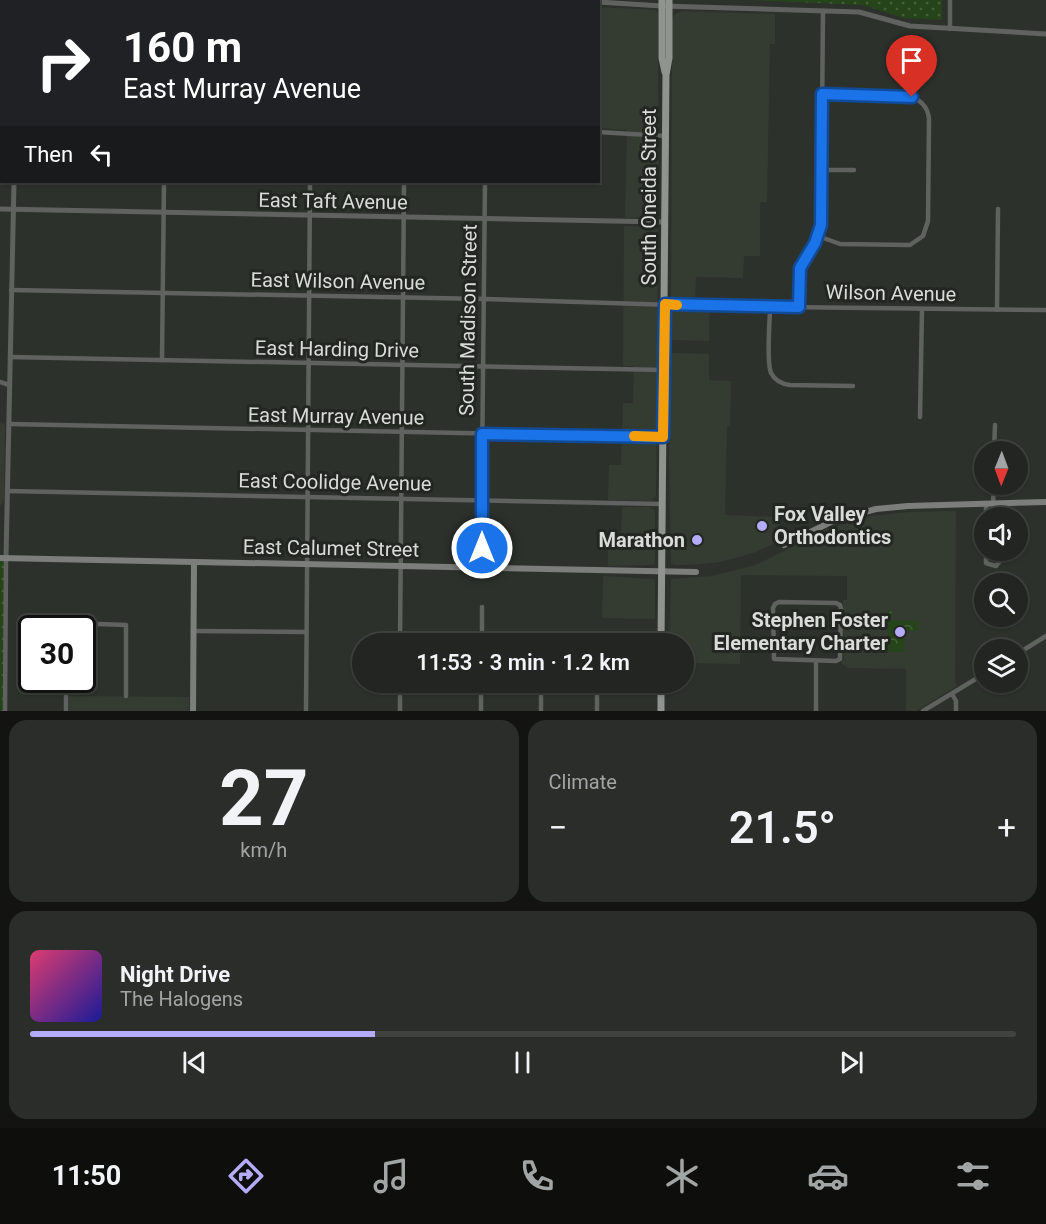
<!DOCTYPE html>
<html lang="en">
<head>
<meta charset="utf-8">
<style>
  :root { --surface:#222521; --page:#2a2d2a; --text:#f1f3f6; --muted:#a2a5a5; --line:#3f423f; --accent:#b4acf9 }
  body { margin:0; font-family:Roboto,sans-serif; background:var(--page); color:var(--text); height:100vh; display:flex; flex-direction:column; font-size:22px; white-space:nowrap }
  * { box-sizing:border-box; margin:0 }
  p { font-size:20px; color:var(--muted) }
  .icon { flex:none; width:33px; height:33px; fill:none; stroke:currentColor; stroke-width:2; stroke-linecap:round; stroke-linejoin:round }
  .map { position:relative; height:711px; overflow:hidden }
  .panel { display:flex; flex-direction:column; gap:9px; padding:9px; background:#131412; flex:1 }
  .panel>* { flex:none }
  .top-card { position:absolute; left:0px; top:0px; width:600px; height:183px; box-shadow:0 2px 4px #0004,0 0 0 2px var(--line); background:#202124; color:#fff; overflow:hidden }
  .needle { width:39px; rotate:181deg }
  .tools { position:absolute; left:974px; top:441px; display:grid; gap:12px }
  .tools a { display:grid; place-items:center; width:54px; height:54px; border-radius:50%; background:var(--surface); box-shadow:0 2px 4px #0004,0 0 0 2px var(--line); font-size:30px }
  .speed { position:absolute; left:18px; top:615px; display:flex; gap:12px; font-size:30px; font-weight:700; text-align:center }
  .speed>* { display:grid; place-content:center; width:78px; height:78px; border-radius:50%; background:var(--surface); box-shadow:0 2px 4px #0004,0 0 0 2px var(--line); line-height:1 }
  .speed .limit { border:3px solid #111; border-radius:9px; background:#fff; color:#111 }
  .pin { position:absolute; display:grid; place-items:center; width:51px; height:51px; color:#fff; margin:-62px -26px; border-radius:50% 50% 50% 0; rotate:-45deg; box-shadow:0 0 6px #0007 }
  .pin .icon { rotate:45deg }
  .me { position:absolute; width:66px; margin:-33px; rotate:0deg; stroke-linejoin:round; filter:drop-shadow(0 0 4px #0008) }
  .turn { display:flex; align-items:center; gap:21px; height:126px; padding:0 24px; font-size:27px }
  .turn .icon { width:78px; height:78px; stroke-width:2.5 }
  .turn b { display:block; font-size:42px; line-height:51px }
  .then { display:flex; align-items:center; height:57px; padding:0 24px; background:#0003; gap:12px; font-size:22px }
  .big { font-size:45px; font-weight:600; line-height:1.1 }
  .panel .widget { flex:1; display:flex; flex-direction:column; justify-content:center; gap:9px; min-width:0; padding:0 21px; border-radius:18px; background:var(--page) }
  .panel .dial { align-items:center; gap:0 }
  .dial b { font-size:78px; line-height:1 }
  .song { display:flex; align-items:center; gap:18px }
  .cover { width:72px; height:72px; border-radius:9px; background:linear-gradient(135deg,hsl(340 70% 55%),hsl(240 70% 35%)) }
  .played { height:6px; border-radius:3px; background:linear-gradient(90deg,var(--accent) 35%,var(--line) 35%) }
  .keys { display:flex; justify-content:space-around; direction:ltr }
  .heat { display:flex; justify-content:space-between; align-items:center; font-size:33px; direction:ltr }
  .panel .tiles { flex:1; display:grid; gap:9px; grid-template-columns:1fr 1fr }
  .widget:last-child { grid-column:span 2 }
  .trip { position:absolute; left:352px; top:633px; width:342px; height:60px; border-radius:30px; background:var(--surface); box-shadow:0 2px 4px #0004,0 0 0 2px var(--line); font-weight:600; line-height:60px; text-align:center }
  .tabs { display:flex; height:96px; justify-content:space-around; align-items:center; background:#0e0f0d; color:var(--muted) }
  .tabs .icon { width:42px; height:42px }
  .tabs .current { color:var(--accent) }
  .tabs b { font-size:27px; color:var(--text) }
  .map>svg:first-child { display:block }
</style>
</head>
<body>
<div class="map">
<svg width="1046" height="711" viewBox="0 0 1046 711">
  <defs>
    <pattern id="grass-dots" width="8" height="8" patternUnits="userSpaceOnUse" patternTransform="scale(1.5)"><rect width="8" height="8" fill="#26441a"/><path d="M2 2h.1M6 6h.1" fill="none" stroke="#455e3b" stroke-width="1.8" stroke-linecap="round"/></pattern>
    <pattern id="forest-crowns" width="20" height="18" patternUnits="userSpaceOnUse" patternTransform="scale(1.5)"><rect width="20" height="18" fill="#26441a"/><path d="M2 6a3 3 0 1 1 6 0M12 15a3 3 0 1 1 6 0" fill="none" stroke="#455e3b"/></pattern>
  </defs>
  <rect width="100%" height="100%" fill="#2d312c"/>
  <!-- built -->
  <g fill="#343c32">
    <path d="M598 7 655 10 658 13V210L655 217 625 218 627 130 599 128Z"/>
    <path d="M682 11 775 14V44H770L767 202H760V256H744L743 278 696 277 695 301 710 303 709 341 671 340 672 20 674 15Z"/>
    <path d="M624 226 655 227 658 230 656 496 651 501 608 500 609 465H621L623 403H633L634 366H623Z"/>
    <path d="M670 353 709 354V380L731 381 730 426H727L725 515 779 517 778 542 753 553 720 562 692 565H675L671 563 669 456Z"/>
    <path d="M0 423 5 424V434L4 499 0 507Z"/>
    <path d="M622 507H649L655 510V561L653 565 608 566V537H621Z"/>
    <path d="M956 511 955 682 957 686 916 711H906V669L848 668 841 663 844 659 843 600H847V576L741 575 740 664 684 663V644H669L671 579 712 576 756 565 827 529 870 516 910 512Z"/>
    <path d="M603 576 653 579 655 583V619L602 618Z"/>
    <path d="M69 696 189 697V711H69Z"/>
  </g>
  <!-- grass -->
  <g fill="url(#grass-dots)">
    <path d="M753 0H942V20L904 18 863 5Z"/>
    <path d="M0 558H6L5 711H0Z"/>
  </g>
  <!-- forest -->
  <path fill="url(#forest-crowns)" d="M891 610 893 616 889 620 919 621 918 631H905L904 652H869V642L871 639H888V619L886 615 888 611Z"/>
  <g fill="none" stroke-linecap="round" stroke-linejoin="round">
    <!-- minor -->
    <g stroke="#606260" stroke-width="4.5">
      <path d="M314 2V0"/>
      <path d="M380 2V0"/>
      <path d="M536 2V0"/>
      <path d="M950 29V0"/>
      <path d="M598 132 666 136"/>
      <path d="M821 170H854"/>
      <path d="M818 236 840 244 910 245 923 236 928 221 929 119C928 107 920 99 908 96L822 94"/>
      <path d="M11 290 484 299 704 306 1046 310"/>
      <path d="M770 307C770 322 766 360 771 373 775 381 782 384 790 385L853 386"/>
      <path d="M799 307 800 268 815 243 821 225 823 11"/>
      <path d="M997 310 998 209"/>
      <path d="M10 357 664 370"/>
      <path d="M162 360 164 182"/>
      <path d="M0 382 9 385"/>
      <path d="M920 417 922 309"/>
      <path d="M9 424 663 437"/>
      <path d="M994 452 995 425"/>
      <path d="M7 491 662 504"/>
      <path d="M993 503 994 484"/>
      <path d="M986 518V504"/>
      <path d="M1001 518V503"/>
      <path d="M986 550V563L996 566 1000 561V550"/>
      <path d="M481 567 485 182"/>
      <path d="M779 602 836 603 840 605 841 609 840 659 836 661 774 659 773 608 775 604Z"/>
      <path d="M67 628 68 624 72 623 126 625V696"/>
      <path d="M193 631 306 632"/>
      <path d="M400 644 404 182"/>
      <path d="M482 644V607"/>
      <path d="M1017 654 1046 636"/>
      <path d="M952 694 956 701V711"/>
      <path d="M5 711 6 558"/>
      <path d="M66 711V680"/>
      <path d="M306 711 310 182"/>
      <path d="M400 711V682"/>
      <path d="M481 711V682"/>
      <path d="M541 711V682"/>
      <path d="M597 711V682"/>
      <path d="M816 711V661"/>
      <path d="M923 711 984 674"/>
    </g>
    <!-- tertiary -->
    <g stroke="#606260" stroke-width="5">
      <path d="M229 0 256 2"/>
      <path d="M575 0 597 2"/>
      <path d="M17 2V0"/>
      <path d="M559 2 563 0"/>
      <path d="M598 2 662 6 859 12 910 26 1046 34"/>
      <path d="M0 209 665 222"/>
      <path d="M6 558 14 182"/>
    </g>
    <!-- secondary -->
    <g stroke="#7c7e7b" stroke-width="6">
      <path d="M784 545 835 520 876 509 908 506 1046 502"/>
      <path d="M0 558 696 572"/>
      <path d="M193 711 194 562"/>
    </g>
    <!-- primary -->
    <g stroke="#90948f" stroke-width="7">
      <path d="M662 0V58L665 72"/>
      <path d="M661 644 666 75 669 58V0"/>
      <path d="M661 711V682"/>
    </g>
  </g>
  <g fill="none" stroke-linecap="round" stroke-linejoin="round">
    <!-- route casing -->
    <g stroke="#114b97" stroke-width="15">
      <path id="route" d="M482 548V434L663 437 665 304 799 307 800 268 815 243 821 225 822 94 912 97"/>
    </g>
    <!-- route -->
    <use href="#route" stroke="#1a73e8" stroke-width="10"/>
    <!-- slow -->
    <path stroke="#f59e0b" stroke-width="10" d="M634 436 663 437 665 304 677 305"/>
  </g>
  <!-- markers -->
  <g fill="#b4acf9" stroke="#232722" stroke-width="2">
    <circle cx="762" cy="526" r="6"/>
    <circle cx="697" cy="540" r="6"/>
    <circle cx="900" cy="632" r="6"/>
  </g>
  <g text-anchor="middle" stroke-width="6" stroke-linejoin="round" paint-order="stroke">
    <!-- street labels -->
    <g font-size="20" fill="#dadcd9" stroke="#232722">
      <text transform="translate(649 197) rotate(-90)" y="7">South Oneida Street</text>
      <text transform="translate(333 201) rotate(1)" y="7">East Taft Avenue</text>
      <text transform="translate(338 281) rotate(1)" y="7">East Wilson Avenue</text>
      <text transform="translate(891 293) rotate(1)" y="7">Wilson Avenue</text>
      <text transform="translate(468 320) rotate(-89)" y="7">South Madison Street</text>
      <text transform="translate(337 349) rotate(1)" y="7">East Harding Drive</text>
      <text transform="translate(336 416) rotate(1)" y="7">East Murray Avenue</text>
      <text transform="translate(335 482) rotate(1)" y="7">East Coolidge Avenue</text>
      <text transform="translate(331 548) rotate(1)" y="7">East Calumet Street</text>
    </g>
    <!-- poi labels -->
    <g font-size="20" font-weight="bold" fill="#dadcd9" stroke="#232722" text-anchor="end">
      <text x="774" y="521" text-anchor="start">Fox Valley<tspan x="774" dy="23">Orthodontics</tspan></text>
      <text x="685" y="547">Marathon</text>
      <text x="888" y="627">Stephen Foster<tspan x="888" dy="23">Elementary Charter</tspan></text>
    </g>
  </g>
</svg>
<div class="tools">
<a><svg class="needle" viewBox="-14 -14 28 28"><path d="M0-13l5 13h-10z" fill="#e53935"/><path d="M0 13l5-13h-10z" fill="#a2a5a5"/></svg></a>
<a><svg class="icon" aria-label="sound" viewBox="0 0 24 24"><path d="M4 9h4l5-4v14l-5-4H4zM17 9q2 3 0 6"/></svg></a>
<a><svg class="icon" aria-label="search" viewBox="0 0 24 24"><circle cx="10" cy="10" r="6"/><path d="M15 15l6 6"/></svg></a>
<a><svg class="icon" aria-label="layers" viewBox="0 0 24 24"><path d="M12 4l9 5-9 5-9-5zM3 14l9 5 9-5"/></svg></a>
</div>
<div class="speed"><div class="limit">30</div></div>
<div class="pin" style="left:912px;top:97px;background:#d93025"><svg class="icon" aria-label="arrive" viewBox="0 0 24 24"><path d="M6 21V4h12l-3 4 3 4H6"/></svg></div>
<svg class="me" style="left:482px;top:548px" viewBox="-20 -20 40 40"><circle r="17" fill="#1a73e8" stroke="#fff" stroke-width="3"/><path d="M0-11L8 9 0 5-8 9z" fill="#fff"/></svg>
<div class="trip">11:53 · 3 min · 1.2 km</div>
<div class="top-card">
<div class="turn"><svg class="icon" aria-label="right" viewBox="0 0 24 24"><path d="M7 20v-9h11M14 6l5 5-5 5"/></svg><div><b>160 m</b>East Murray Avenue</div></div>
<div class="then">Then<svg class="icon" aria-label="left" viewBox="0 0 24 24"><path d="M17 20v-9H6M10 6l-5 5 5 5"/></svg></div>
</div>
</div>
<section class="panel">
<div class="tiles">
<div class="widget dial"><b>27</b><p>km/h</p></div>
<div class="widget"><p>Climate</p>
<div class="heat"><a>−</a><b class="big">21.5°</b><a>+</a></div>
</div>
<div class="widget">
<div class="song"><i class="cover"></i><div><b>Night Drive</b><p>The Halogens</p></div></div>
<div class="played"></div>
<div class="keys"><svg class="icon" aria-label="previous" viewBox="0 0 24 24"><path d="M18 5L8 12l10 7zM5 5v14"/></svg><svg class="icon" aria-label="pause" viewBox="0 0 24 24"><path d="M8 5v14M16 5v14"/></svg><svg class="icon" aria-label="next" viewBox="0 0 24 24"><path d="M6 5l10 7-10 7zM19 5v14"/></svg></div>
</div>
</div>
</section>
<nav class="tabs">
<b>11:50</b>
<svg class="icon current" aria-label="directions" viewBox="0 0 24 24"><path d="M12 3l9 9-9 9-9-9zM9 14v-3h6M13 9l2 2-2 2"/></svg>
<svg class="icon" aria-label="music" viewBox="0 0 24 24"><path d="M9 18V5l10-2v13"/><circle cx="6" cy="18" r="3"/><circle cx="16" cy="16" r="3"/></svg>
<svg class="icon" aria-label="phone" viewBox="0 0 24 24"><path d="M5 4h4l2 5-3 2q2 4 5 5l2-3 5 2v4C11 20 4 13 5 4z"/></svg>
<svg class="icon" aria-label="climate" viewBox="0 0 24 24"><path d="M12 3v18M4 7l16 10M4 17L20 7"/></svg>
<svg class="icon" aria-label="car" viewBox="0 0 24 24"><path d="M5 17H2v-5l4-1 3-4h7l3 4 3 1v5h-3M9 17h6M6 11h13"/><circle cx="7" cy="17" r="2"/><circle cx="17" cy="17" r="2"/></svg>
<svg class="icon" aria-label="filters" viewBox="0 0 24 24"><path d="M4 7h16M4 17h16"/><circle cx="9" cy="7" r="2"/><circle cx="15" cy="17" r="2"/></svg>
</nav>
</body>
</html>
